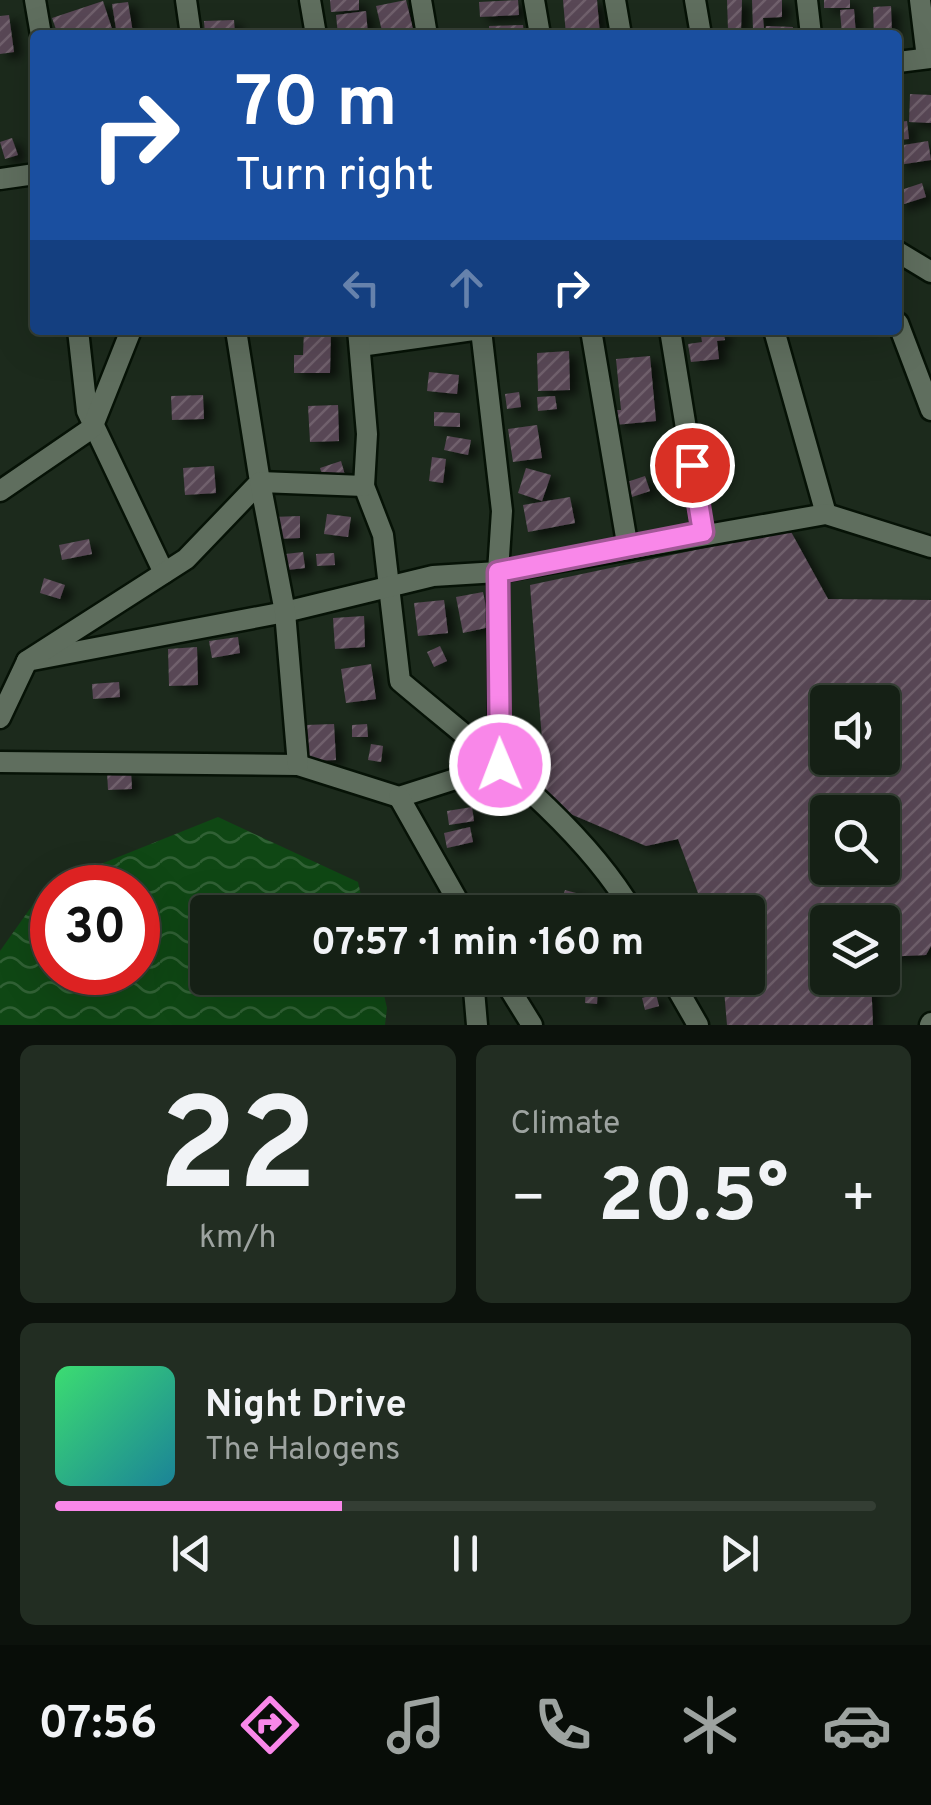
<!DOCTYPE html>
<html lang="en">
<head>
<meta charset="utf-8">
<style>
  :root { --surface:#152015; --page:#222d22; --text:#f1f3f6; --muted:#9da3a0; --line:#343e34; --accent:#f987e9 }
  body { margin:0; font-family:Overpass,sans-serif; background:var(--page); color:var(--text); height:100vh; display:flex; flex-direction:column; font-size:38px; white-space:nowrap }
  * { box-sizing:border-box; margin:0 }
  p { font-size:32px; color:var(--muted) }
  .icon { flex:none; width:55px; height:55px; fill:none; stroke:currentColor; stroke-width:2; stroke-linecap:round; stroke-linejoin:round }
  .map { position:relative; height:1025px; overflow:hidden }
  .drawer { display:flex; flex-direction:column; gap:20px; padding:20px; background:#0c120c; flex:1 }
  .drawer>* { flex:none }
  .top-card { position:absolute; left:30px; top:30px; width:872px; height:305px; border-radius:10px; box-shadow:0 10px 40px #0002,0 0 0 2px var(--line); background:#1a4fa0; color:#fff; overflow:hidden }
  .buttons { position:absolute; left:810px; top:685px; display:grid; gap:20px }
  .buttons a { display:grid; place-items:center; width:90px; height:90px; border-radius:10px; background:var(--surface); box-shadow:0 10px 40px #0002,0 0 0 2px var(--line); font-size:50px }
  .speed { position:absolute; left:30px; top:865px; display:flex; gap:20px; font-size:50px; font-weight:700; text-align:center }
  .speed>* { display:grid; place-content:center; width:130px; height:130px; border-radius:50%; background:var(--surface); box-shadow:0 10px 40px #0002,0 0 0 2px var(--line); line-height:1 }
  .speed .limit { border:15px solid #d22; background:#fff; color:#111 }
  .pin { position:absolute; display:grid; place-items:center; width:85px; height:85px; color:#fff; margin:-42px; border:5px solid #fff; border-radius:50%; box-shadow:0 2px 10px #0007 }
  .me { position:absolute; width:110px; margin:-55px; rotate:359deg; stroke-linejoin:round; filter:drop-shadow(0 0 8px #0008) }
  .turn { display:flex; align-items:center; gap:35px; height:210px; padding:0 40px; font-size:45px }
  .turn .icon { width:130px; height:130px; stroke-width:2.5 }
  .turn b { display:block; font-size:70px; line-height:85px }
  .lanes { display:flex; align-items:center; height:95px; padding:0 40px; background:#0003; justify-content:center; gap:50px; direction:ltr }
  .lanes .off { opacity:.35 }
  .big { font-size:75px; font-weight:700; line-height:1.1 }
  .drawer .widget { flex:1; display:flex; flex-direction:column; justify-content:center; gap:15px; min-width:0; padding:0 35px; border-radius:15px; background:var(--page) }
  .drawer .dial { align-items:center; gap:0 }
  .dial b { font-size:130px; line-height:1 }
  .song { display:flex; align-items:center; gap:30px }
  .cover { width:120px; height:120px; border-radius:15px; background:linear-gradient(135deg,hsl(140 70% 55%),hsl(190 70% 35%)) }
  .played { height:10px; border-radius:5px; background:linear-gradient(90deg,var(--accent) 35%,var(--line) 35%) }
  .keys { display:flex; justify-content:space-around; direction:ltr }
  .heat { display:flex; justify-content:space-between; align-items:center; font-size:55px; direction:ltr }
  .drawer .tiles { flex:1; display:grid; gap:20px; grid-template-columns:1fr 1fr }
  .widget:last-child { grid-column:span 2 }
  .trip { position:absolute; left:190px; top:895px; width:575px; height:100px; border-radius:10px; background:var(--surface); box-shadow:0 10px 40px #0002,0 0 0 2px var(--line); font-weight:700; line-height:100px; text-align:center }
  .dock { display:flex; height:160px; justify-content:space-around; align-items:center; background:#080d08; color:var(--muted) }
  .dock .icon { width:70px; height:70px }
  .dock .on { color:var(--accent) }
  .dock b { font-size:45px; color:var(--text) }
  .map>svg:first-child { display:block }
</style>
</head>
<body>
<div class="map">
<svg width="931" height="1025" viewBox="0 0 931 1025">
  <defs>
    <pattern id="water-waves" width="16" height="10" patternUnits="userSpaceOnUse" patternTransform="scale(2.5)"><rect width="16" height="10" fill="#0f4714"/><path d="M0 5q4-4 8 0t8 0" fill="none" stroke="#316135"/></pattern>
    <pattern id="building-hatch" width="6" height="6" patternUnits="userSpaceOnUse" patternTransform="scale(2.5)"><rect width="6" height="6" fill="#584755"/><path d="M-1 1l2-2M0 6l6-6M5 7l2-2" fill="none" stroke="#6f616c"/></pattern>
    <filter id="shadow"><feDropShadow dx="8" dy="5" stdDeviation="5" flood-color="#0009"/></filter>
  </defs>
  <rect width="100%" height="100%" fill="#1c2a1c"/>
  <!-- water -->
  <path fill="url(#water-waves)" fill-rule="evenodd" d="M218 817 358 882 365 912H208V978H380L387 1008 385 1025H0V951L46 886ZM52 888H138V972H52Z"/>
  <!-- building -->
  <g fill="url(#building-hatch)" fill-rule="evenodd" filter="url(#shadow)">
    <path d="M330 0H359V10L331 12Z"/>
    <path d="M406 0 413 29 383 35 376 6Z"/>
    <path d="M518 0 519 15 480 17 479 2Z"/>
    <path d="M563 0H597L600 35H566Z"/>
    <path d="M727 0H742L741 30H728Z"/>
    <path d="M752 0H782V17L763 18 764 28H753Z"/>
    <rect x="824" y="0" width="26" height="8"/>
    <path d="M103 1 114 35H58L52 18Z"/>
    <path d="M128 2 133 33 117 35 112 4Z"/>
    <path d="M891 6 892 35H874L873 7Z"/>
    <path d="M854 9 856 35H842L840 10Z"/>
    <path d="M366 11 368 35H338L336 15Z"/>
    <path d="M9 15 14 52 0 54V16Z"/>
    <path d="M234 20 235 35H205L204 21Z"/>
    <path d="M523 25 524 35H489V26Z"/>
    <path d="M766 26 793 27 792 35H765Z"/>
    <path d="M910 94 931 95V123L909 122Z"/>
    <path d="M907 121 909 139 898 140V122Z"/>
    <path d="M12 138 18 155 5 159 0 142Z"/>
    <path d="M928 141 931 160 898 165V146Z"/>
    <path d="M922 183 926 197 898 206V191Z"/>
    <path d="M304 330H331L330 373H294V355H303Z"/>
    <path d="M700 330H723L725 340 717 341 719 359 691 362 688 344 702 342Z"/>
    <path d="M569 351 570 390 538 391 537 353Z"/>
    <path d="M650 356 656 421 615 425 613 410H621L616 359Z"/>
    <path d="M429 372 459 375 457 394 427 391Z"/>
    <path d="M519 392 521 407 507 409 505 394Z"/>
    <path d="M203 395 204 419 172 420 171 396Z"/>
    <path d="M555 396 557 409 538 411 537 397Z"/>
    <path d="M338 405 339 441 310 442 308 406Z"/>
    <path d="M434 412 460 413V427L434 426Z"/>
    <path d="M537 425 542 458 513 462 508 429Z"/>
    <path d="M447 436 471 440 468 455 444 450Z"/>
    <path d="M432 457 446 459 443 483 429 481Z"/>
    <path d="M341 461 345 475 324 482 320 468Z"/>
    <path d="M214 466 216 493 185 495 183 468Z"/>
    <path d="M526 468 551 475 542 501 518 493Z"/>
    <path d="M645 476 650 491 632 497 627 482Z"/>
    <path d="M570 497 575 523 528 532 523 505Z"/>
    <path d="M327 514 351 517 348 537 324 534Z"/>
    <path d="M300 516V538L274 539 273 517Z"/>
    <path d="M790 530 828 599 931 600V946L926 955 882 957V922H828V978H871L873 1025H727L723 978H748V912H705L678 839 646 846 547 804 530 585ZM828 702H882V758H828ZM828 812H882V868H828Z"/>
    <path d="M89 539 92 554 62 560 59 545Z"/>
    <path d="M303 552 305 568 278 571 277 555Z"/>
    <path d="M334 553 335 565 317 566 316 554Z"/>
    <path d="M44 578 65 585 60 599 40 593Z"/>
    <path d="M483 592 490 627 463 633 456 597Z"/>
    <path d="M444 600 448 633 418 636 414 603Z"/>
    <path d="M364 616 365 647 335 649 333 618Z"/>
    <path d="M238 637 240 653 212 658 209 641Z"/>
    <path d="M440 646 447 661 434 667 427 652Z"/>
    <path d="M197 647 198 685 169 686 168 649Z"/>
    <path d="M371 664 376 699 346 703 341 669Z"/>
    <path d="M119 682 120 697 93 699 92 684Z"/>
    <path d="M334 724 336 760 308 761 306 725Z"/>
    <path d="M367 724 368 737H352V725Z"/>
    <path d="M371 744 383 746 381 762 368 760Z"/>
    <path d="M131 771 132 789 108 790 107 772Z"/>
    <path d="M472 807 474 821 449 825 447 811Z"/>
    <path d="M470 827 473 842 447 848 444 833Z"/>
    <path d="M565 890 583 895 580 907 561 902Z"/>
    <path d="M541 899 544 912H524L523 902Z"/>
    <path d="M586 986H598L597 1004 585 1003Z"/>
    <path d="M656 994 659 1006 645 1010 642 998Z"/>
  </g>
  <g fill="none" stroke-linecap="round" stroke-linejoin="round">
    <!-- street casing -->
    <g stroke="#061206" stroke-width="25">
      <g id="street">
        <path d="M35 0 41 35"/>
        <path d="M186 0 191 35"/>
        <path d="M310 0 316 35"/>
        <path d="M421 0 427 35"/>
        <path d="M534 0 540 35"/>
        <path d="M615 0 621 35"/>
        <path d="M695 0 701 35"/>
        <path d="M807 0 811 35"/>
        <path d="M920 0 927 58"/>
        <path d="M898 62 931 58"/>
        <path d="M0 179 35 174"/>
        <path d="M898 252 931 272"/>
        <path d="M898 323 931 410"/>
        <path d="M78 330 87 411 164 573"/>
        <path d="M481 330 502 511 498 572 499 765"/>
        <path d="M591 330 628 549"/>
        <path d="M670 330 703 533"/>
        <path d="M774 330 826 514"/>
        <path d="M360 346 473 330"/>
        <path d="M364 486 383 535 400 681C479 748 581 823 633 912"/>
        <path d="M0 491 92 428 131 330"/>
        <path d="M27 661 285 612 433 576 498 572 826 514 931 547"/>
        <path d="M0 718 27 661 186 559 260 482 236 330"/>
        <path d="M0 762 298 765 399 797 499 765"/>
        <path d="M298 765 285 612 260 482 364 486 367 434 358 330"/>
        <path d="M399 797 464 912"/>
        <path d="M473 978 477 1025"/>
        <path d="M503 978 532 1025"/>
        <path d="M671 978 698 1025"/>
        <path d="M930 1025 931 1023"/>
      </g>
    </g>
    <!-- street -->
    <use href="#street" stroke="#5f6e5e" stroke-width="20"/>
  </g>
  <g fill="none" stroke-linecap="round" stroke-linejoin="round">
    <!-- route casing -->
    <g stroke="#a25897" stroke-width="25">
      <path id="route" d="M500 765 498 572 703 532 692 465"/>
    </g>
    <!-- route -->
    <use href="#route" stroke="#f987e9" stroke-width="18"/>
  </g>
</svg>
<div class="buttons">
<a><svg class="icon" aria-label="sound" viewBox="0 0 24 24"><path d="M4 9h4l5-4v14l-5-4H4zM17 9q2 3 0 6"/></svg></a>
<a><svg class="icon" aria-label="search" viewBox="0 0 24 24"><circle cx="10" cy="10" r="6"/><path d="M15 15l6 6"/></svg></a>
<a><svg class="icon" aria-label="layers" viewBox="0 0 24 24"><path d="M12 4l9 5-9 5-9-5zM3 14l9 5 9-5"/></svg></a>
</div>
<div class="speed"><div class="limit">30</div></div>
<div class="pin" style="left:692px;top:465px;background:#d93025"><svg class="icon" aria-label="arrive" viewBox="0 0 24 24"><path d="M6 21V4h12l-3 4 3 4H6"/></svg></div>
<svg class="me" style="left:500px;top:765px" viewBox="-20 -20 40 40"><circle r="17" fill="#f987e9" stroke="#fff" stroke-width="3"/><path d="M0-11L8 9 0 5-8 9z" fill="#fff"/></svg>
<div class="trip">07:57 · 1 min · 160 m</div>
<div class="top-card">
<div class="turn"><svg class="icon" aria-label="right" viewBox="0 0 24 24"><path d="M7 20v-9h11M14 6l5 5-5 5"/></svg><div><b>70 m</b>Turn right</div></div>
<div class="lanes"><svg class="icon off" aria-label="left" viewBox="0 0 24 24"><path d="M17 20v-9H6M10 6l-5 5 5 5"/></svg><svg class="icon off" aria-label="ahead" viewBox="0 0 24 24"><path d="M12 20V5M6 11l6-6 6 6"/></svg><svg class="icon" aria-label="right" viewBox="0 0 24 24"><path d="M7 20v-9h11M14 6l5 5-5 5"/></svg></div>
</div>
</div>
<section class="drawer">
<div class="tiles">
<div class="widget dial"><b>22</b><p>km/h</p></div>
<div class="widget"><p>Climate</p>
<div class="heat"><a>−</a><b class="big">20.5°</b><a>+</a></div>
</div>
<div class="widget">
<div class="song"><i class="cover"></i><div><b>Night Drive</b><p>The Halogens</p></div></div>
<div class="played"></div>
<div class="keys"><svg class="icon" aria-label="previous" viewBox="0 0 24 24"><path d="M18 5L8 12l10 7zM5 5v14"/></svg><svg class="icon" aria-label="pause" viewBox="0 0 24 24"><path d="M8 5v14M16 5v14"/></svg><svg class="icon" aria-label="next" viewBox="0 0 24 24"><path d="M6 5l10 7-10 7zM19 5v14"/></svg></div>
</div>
</div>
</section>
<nav class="dock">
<b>07:56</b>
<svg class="icon on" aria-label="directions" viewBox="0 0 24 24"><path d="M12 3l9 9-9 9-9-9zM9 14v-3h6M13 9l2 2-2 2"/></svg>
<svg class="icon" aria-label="music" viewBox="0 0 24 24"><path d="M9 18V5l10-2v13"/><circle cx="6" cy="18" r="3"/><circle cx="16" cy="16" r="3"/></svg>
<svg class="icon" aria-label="phone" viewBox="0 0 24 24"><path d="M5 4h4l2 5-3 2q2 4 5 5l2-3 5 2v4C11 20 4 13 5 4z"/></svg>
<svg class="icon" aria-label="climate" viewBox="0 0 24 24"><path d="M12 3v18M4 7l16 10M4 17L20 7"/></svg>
<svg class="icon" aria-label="car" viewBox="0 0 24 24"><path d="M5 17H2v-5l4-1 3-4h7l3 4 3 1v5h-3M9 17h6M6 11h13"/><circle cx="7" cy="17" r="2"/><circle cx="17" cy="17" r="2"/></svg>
</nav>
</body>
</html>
